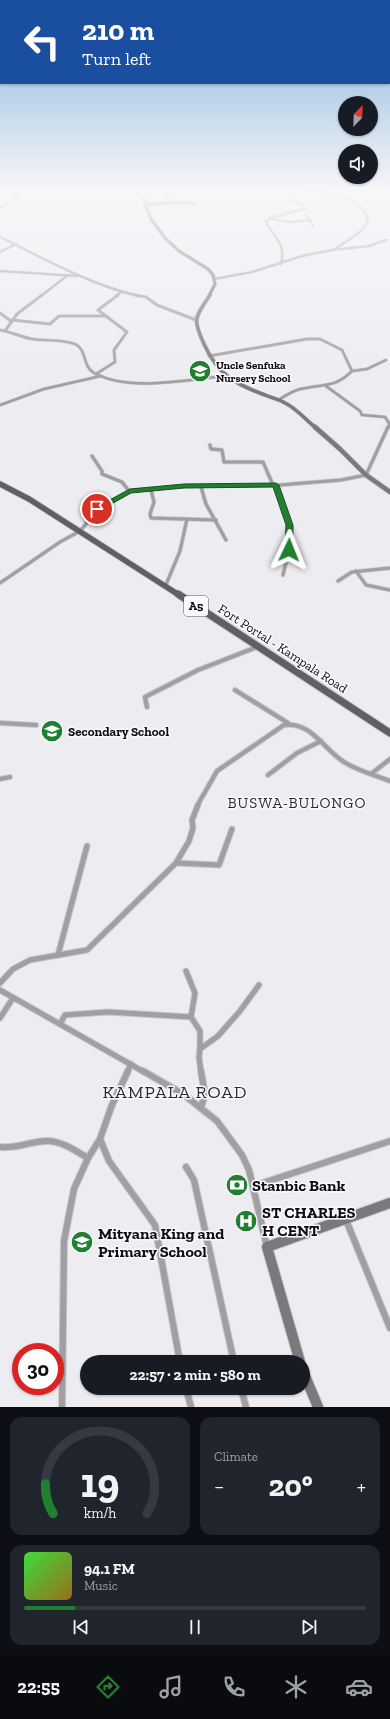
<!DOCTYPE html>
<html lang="en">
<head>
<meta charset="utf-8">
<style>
  :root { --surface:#171b24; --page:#20242c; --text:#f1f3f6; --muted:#9ea1a6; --line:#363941; --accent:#217f30 }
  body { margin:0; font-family:"Zilla Slab",serif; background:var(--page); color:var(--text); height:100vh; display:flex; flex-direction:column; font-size:15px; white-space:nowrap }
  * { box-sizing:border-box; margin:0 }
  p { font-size:13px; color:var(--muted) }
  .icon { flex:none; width:22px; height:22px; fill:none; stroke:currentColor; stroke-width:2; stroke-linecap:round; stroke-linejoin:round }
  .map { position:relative; height:1407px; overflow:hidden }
  .sheet { display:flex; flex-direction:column; gap:10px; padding:10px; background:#0d0f14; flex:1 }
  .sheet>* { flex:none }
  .banner { position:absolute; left:0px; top:0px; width:390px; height:84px; box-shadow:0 1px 3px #0004; background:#1a4fa0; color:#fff; overflow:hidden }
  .needle { width:26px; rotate:23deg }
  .buttons { position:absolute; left:338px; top:96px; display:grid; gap:8px }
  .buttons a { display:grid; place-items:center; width:40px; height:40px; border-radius:50%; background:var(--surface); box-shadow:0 1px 3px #0004; font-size:20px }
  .speed { position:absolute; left:12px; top:1343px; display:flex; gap:8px; font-size:20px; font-weight:700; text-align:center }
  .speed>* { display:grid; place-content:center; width:52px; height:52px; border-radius:50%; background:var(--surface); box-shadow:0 1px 3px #0004; line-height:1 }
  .speed .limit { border:6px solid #d22; background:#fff; color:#111 }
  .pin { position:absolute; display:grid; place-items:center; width:34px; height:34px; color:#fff; margin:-17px; border:2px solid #fff; border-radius:50%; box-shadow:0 1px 4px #0007 }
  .me { position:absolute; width:44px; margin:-22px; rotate:2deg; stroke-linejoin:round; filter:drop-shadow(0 0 3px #0008) }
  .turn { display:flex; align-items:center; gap:14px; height:84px; padding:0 16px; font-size:18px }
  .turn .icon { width:52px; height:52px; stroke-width:2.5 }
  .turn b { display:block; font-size:28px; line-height:34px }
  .big { font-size:30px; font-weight:700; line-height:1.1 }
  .sheet .tile { flex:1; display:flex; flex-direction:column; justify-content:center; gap:6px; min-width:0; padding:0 14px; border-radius:12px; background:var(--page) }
  .sheet .dial { align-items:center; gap:0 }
  .dial svg { height:104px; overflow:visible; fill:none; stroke:var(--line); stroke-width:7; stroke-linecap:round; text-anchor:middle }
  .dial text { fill:var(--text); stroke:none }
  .song { display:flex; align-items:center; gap:12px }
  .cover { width:48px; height:48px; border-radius:6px; background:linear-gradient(135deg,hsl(120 70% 55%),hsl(40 70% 35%)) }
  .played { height:4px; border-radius:2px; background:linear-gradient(90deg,var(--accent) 15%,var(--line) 15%) }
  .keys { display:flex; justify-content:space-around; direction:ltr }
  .heat { display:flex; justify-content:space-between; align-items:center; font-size:22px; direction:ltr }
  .sheet .tiles { flex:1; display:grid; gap:10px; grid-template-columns:1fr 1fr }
  .tile:last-child { grid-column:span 2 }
  .trip { position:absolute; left:80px; top:1355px; width:230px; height:40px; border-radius:20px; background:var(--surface); box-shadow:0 1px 3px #0004; font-weight:700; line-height:40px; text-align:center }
  .dock { display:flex; height:64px; justify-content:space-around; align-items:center; background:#090b0e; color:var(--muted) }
  .dock .icon { width:28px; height:28px }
  .dock .selected { color:var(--accent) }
  .dock b { font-size:18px; color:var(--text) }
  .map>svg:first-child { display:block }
</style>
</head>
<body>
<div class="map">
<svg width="390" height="1407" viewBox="0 0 390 1407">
  <rect width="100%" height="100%" fill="#edecf1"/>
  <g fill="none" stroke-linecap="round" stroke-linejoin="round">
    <!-- street-far5 casing -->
    <g stroke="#c9c8cd" stroke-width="3">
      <g id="street-far5">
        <path d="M305 190C324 192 356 194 366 214 368 218 368 222 366 225 359 236 343 242 334 250"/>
        <path d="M0 208 20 193 13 190"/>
        <path d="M306 215 310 220"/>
        <path d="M271 219 290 222 310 220 313 226"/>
        <path d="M0 237C45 259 90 285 139 296"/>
        <path d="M0 252 16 244"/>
        <path d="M281 264C286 243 275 239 266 222L270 218 304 209V206L289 200 296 190"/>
        <path d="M0 271 77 276"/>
        <path d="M214 279 252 272 302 256 332 250 369 246 386 240"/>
        <path d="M41 296 68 275"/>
        <path d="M116 296 121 292"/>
      </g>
    </g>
    <!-- street-far4 casing -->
    <g stroke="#c9c8cd" stroke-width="3.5">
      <g id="street-far4">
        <path d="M135 295 146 297 157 305 196 320"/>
        <path d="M0 313 11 321"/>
        <path d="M12 320 50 324 59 316H106"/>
        <path d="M0 330C11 332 21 337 32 339 46 341 61 339 75 344 87 349 82 366 94 373 129 392 187 380 224 376"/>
        <path d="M5 331 17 314 42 295"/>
        <path d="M209 356 307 339H320L342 350 352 371C336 387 326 384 306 388 296 389 288 394 280 399"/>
        <path d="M352 371 367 369 386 360"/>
        <path d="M96 374 115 362 114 350 127 332 98 310 118 295"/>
        <path d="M326 386 360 411 362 415 385 417 389 423"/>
        <path d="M0 405 44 389 101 376"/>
        <path d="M388 428 390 423"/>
      </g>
    </g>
    <!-- street-far3 casing -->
    <g stroke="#c9c8cd" stroke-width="4.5">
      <g id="street-far3">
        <path d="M210 445 211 449 222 450 224 462H263L273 485"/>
        <path d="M92 456 102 471V474L122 482 129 491"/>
        <path d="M276 485 289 525V550L283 575"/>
        <path d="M201 487 206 504 226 540"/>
        <path d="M151 490 154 502 150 514 151 518 216 520"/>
        <path d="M356 571 366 585 390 590"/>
        <path d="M338 581 352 572 390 568"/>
        <path d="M0 583 60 542 80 531 86 524 87 518 91 513 129 491 184 486 280 485 341 480 366 475 388 427"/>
        <path d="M165 587 180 551 187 519"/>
      </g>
    </g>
    <!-- street-far2 casing -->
    <g stroke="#c9c8cd" stroke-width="6">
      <g id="street-far2">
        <path d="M235 690 288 723"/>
        <path d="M147 707 145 697 198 670 257 647"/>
        <path d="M0 723 36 725"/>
        <path d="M371 774 390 759"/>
        <path d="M268 775 297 753 321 741"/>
        <path d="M0 779 10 777"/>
        <path d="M197 806 217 771 284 725C311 721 324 750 344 762 358 771 375 775 390 781"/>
      </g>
    </g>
    <!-- street-far1 casing -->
    <g stroke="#c9c8cd" stroke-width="7">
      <g id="street-far1">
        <path d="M176 863 219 865 232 829"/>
        <path d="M58 955 87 846"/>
        <path d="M186 971 195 993 191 1017 200 1031V1049"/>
        <path d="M0 983 13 969 30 960 87 950 176 863 189 841 193 828 192 820 198 805"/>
        <path d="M0 990 144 1072"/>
        <path d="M0 1018 13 998"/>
        <path d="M60 1024 65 1015 108 1012 191 1017"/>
        <path d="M127 1072 131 1064"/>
        <path d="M201 1072 199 1057 200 1049 218 1036 240 1011 259 985"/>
      </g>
    </g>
    <!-- street casing -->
    <g stroke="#c9c8cd" stroke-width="8">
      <g id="street">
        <path d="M128 1071 112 1105 100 1139 109 1161 155 1225 180 1362"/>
        <path d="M143 1071 183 1094 217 1121 242 1155 249 1170 267 1247"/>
        <path d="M201 1107 205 1095 201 1071"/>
        <path d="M0 1147C17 1149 31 1141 47 1141 62 1141 76 1151 88 1158L100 1139"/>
        <path d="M186 1167 194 1180 234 1362"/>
        <path d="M254 1186 390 1141"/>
        <path d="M346 1220 390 1328"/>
        <path d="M186 1388 191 1407"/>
        <path d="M241 1388 246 1407"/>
        <path d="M62 1407 64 1241 74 1189 88 1158"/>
      </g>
    </g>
    <!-- secondary-far3 casing -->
    <g stroke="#c9c8cd" stroke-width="4">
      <g id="secondary-far3">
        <path d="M135 190 142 196 151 219 165 238 179 251 208 269 213 275 215 284 209 296"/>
        <path d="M171 203H195"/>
        <path d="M146 204 171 203 165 196"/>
      </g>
    </g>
    <!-- secondary-far2 casing -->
    <g stroke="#c9c8cd" stroke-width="4.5">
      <path id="secondary-far2" d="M210 295C195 318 192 318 204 344 218 375 235 384 265 395 272 398 279 399 285 403 296 408 306 420 316 428"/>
    </g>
    <!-- secondary-far1 casing -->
    <g stroke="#c9c8cd" stroke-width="6">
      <path id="secondary-far1" d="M315 427 340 449 366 475 390 492"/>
    </g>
    <!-- secondary casing -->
    <g stroke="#c9c8cd" stroke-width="12">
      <g id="secondary">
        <path d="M300 1362 267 1247 390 1203"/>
        <path d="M303 1371 318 1407"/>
      </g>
    </g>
    <!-- primary-far1 casing -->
    <g stroke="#c9c8cd" stroke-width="7">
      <path id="primary-far1" d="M0 484 29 499 179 595"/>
    </g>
    <!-- primary casing -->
    <g stroke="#c9c8cd" stroke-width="9">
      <path id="primary" d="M178 594 390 733"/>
    </g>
    <!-- street-far5 -->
    <use href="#street-far5" stroke="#a09fa1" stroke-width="2"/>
    <!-- street-far4 -->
    <use href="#street-far4" stroke="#a09fa1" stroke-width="2.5"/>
    <!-- street-far3 -->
    <use href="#street-far3" stroke="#a09fa1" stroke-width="3"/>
    <!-- street-far2 -->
    <use href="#street-far2" stroke="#a09fa1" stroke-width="4"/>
    <!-- street-far1 -->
    <use href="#street-far1" stroke="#a09fa1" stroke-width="5"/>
    <!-- street -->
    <use href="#street" stroke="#a09fa1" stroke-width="6"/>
    <!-- secondary-far3 -->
    <use href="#secondary-far3" stroke="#7b797c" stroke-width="3"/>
    <!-- secondary-far2 -->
    <use href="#secondary-far2" stroke="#7b797c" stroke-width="3.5"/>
    <!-- secondary-far1 -->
    <use href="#secondary-far1" stroke="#7b797c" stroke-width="4.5"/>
    <!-- secondary -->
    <use href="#secondary" stroke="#7b797c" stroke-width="10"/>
    <!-- primary-far1 -->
    <use href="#primary-far1" stroke="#615f62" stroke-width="5.5"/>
    <!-- primary -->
    <use href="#primary" stroke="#615f62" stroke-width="7"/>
  </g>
  <!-- sky -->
  <linearGradient id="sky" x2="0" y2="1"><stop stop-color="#7fb1d9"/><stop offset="0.49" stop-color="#f7f6f9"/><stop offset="1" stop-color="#f7f6f9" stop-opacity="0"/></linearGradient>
  <rect width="390" height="387" fill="url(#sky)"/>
  <!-- route -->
  <path fill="#217f30" stroke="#15531f" d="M276 483 279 485 293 525V550L289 552 285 550 286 525 273 487 184 488 131 493 99 511H97L93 509 130 489 184 484Z"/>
  <!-- icons -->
  <defs>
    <g id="school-disc" transform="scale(1.15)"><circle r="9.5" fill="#217f30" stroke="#faf9ff"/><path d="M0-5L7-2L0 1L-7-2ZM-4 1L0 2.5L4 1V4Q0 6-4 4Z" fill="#fff"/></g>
    <g id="bank-disc" transform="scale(1.15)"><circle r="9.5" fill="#217f30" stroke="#faf9ff"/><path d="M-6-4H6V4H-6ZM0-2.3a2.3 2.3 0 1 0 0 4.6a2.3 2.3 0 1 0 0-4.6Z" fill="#fff"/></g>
    <g id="hospital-disc" transform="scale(1.15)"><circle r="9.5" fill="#217f30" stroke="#faf9ff"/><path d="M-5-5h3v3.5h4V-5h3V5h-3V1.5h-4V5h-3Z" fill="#fff"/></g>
  </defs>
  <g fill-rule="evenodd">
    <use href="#school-disc" x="200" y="371"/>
    <use href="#school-disc" x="52" y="731"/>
    <use href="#bank-disc" x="237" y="1185"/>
    <use href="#hospital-disc" x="246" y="1221"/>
    <use href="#school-disc" x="82" y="1242"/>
  </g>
  <g text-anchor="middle" stroke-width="3" stroke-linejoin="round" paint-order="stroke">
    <!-- far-poi labels -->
    <g font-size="11" font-weight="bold" fill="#0d0d0e" stroke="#faf9ff" text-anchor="start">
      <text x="216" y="369">Uncle Senfuka<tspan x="216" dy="13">Nursery School</tspan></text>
    </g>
    <!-- shield labels -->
    <rect fill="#faf9ff" stroke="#545456" stroke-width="1" x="184" y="596" width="24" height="20" rx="3"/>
    <g font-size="12" font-weight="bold" fill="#0d0d0e">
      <text x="196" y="610">A5</text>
    </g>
    <!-- street labels -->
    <g font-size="13" fill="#0d0d0e" stroke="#faf9ff">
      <text transform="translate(283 648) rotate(33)" y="5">Fort Portal - Kampala Road</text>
    </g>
    <!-- poi labels -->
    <g font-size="13" font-weight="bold" fill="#0d0d0e" stroke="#faf9ff" text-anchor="start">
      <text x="68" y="736">Secondary School</text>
    </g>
    <!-- quarter labels -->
    <g font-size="15" letter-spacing="1" fill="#2b2a2e" stroke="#faf9ff">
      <text x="297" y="808">BUSWA-BULONGO</text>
    </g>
    <!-- near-poi labels -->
    <g font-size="16" font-weight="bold" fill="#0d0d0e" stroke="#faf9ff" text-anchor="start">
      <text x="252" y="1191">Stanbic Bank</text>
      <text x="262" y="1218">ST CHARLES<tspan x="262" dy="18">H CENT</tspan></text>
      <text x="98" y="1239">Mityana King and<tspan x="98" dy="18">Primary School</tspan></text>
    </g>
    <!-- near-quarter labels -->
    <g font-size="18" letter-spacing="1" fill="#2b2a2e" stroke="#faf9ff">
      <text x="175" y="1098">KAMPALA ROAD</text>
    </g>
  </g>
</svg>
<div class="buttons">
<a><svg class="needle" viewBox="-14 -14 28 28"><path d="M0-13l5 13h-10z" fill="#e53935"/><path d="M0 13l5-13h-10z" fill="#9ea1a6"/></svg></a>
<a><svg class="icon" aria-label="sound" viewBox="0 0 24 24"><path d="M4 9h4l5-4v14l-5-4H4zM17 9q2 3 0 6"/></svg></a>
</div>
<div class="speed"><div class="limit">30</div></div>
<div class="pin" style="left:97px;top:509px;background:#d93025"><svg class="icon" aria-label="arrive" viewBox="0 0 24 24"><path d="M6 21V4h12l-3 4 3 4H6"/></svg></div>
<svg class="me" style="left:289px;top:550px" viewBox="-20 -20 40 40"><path d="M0-17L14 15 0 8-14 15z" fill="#217f30" stroke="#fff" stroke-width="4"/></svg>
<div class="trip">22:57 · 2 min · 580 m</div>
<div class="banner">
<div class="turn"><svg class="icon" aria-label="left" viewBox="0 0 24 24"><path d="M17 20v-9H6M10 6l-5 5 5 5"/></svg><div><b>210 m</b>Turn left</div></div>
</div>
</div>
<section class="sheet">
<div class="tiles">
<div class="tile dial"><svg viewBox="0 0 100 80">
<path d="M14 69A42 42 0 1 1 86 69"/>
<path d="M14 69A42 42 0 0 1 8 46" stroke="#217f30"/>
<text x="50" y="56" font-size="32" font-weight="700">19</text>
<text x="50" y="72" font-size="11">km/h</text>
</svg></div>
<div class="tile"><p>Climate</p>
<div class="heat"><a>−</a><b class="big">20°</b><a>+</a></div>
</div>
<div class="tile">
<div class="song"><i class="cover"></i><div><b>94.1 FM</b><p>Music</p></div></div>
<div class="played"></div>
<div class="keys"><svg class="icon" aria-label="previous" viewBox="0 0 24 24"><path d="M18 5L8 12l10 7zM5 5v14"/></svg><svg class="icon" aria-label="pause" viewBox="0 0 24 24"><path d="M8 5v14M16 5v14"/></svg><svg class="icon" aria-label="next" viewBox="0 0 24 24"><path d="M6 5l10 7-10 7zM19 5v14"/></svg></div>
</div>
</div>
</section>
<nav class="dock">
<b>22:55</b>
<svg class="icon selected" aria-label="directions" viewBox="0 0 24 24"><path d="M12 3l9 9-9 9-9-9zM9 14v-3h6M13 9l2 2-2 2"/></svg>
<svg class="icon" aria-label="music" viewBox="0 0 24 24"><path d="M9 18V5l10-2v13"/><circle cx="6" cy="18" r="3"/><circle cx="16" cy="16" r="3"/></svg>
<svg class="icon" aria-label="phone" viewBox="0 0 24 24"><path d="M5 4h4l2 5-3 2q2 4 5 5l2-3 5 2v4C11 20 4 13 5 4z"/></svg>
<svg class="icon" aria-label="climate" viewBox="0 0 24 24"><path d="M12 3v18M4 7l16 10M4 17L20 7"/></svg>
<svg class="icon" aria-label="car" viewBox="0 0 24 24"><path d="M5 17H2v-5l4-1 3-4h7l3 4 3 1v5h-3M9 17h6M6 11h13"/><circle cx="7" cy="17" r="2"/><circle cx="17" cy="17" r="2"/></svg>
</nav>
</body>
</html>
